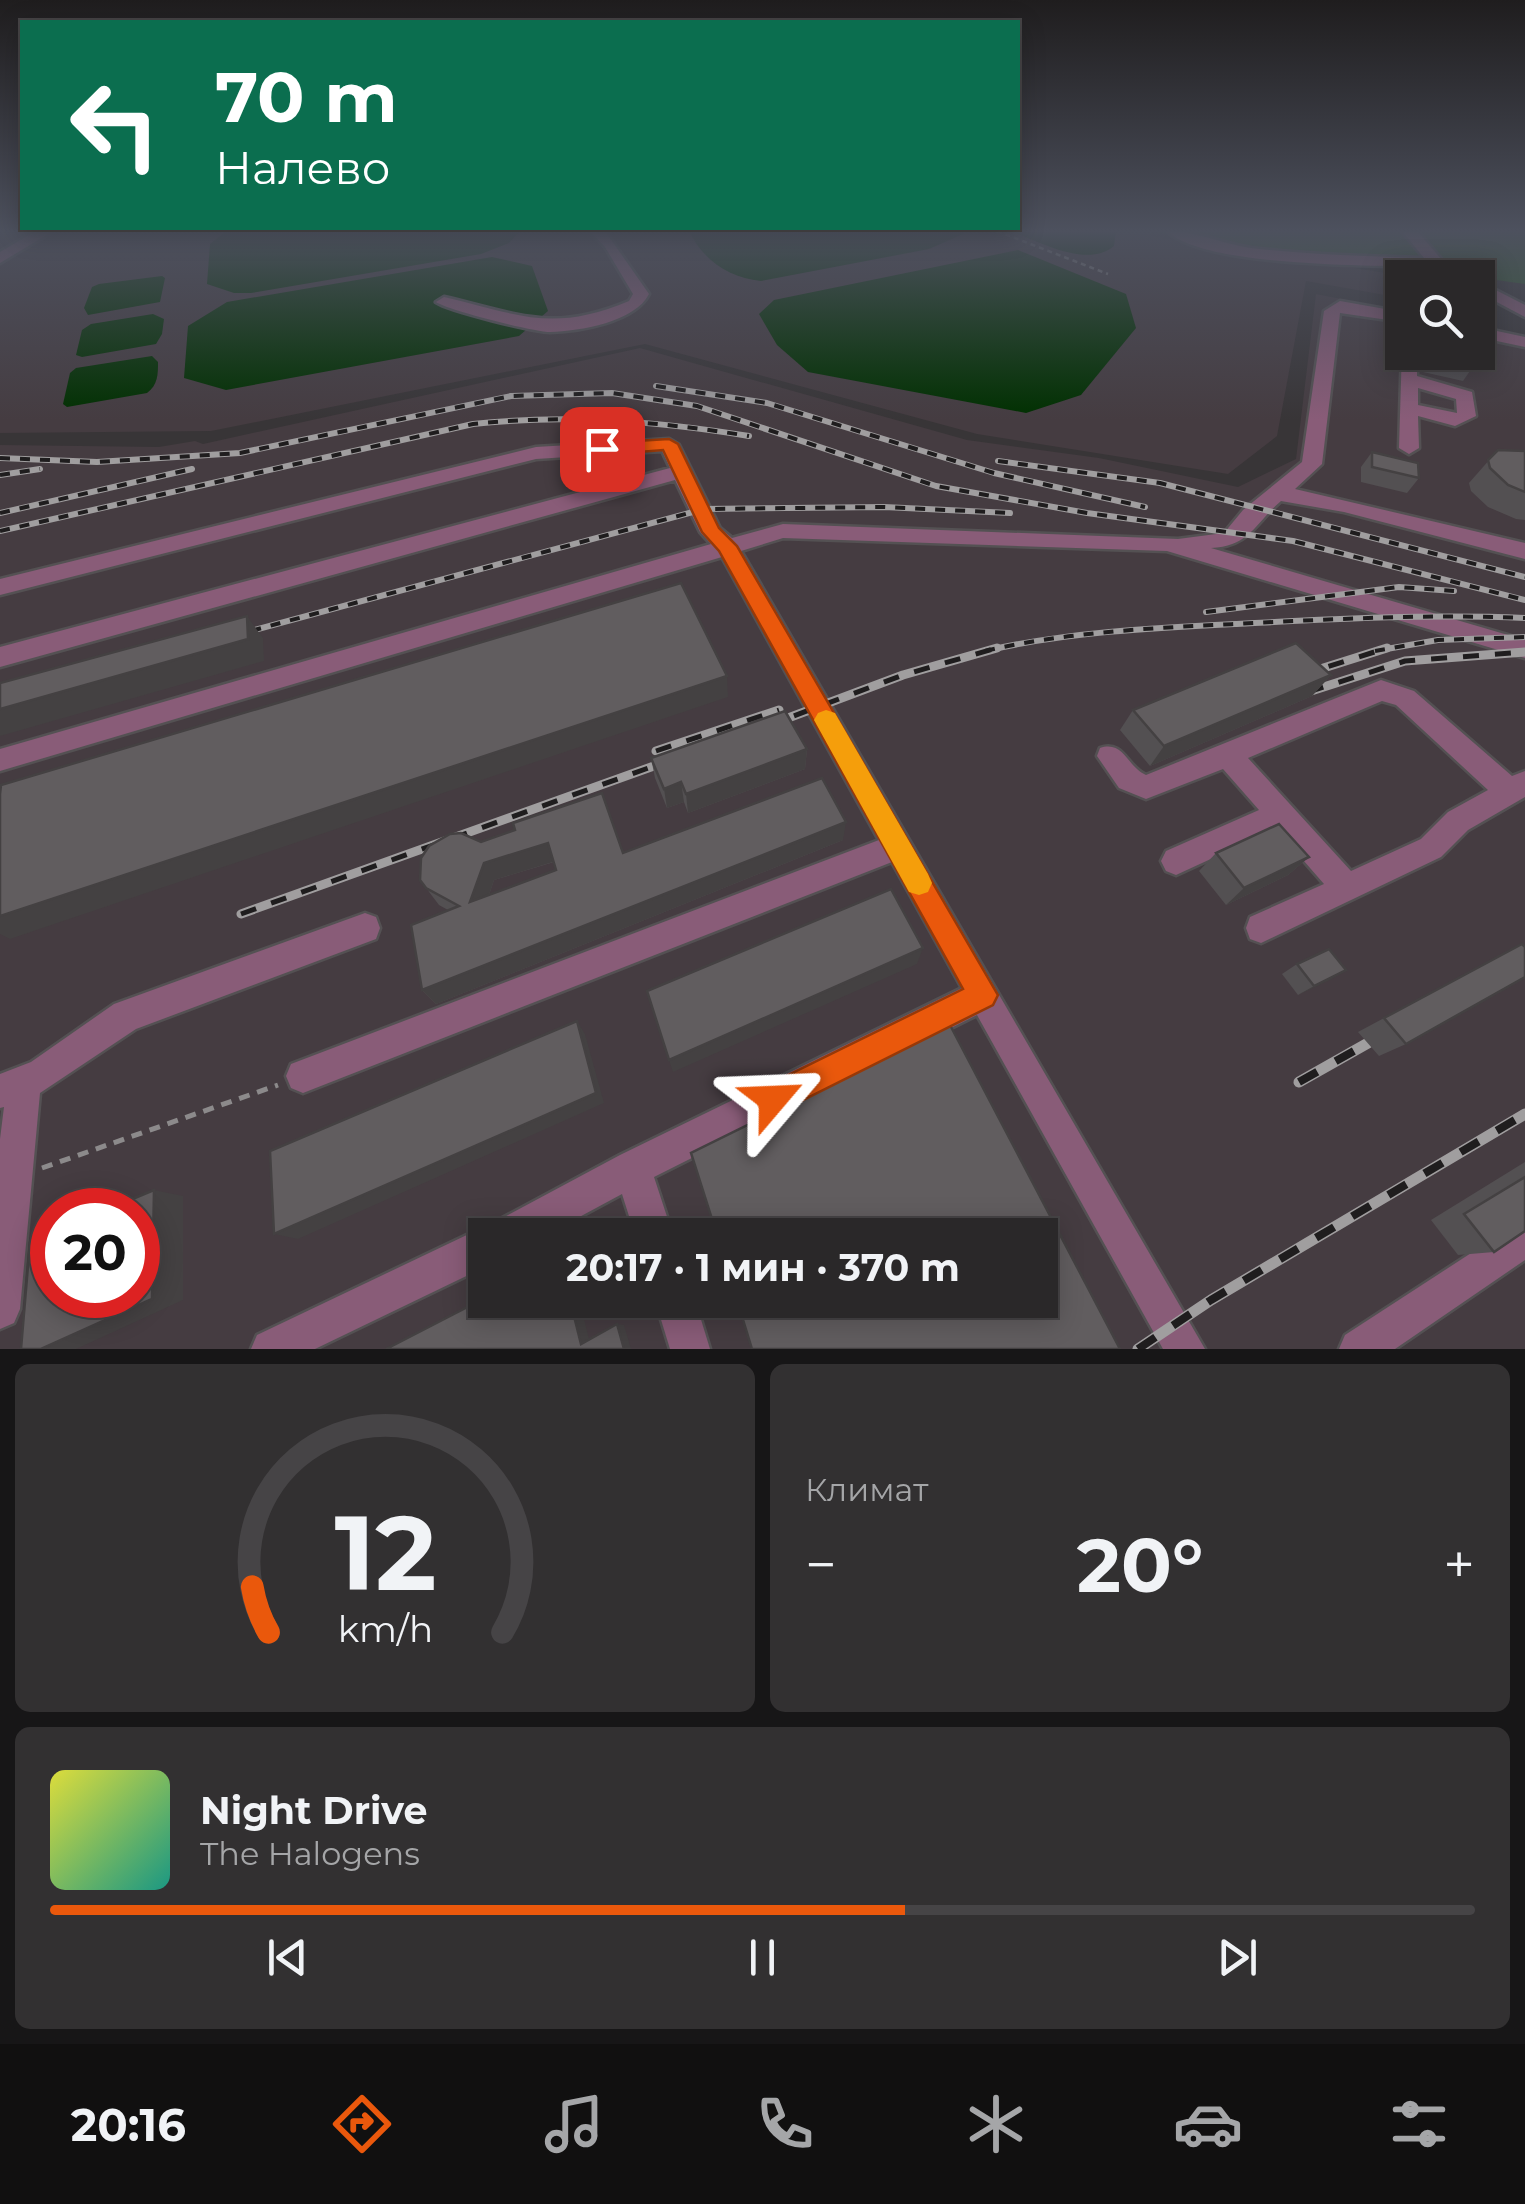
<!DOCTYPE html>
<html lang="ru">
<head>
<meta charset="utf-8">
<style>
  :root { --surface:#2a2829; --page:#323031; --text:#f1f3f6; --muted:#a5a6a8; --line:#464446; --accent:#ea580c }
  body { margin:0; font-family:Montserrat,sans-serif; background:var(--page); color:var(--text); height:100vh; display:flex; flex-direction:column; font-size:38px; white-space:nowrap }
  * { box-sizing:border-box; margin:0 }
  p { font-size:32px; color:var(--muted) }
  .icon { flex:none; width:55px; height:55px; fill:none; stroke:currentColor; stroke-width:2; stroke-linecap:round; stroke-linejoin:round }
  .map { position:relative; height:1349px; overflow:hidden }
  .side { display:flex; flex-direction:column; gap:15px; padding:15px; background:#171617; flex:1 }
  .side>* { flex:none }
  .top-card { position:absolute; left:20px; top:20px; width:1000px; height:210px; border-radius:0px; box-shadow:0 5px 25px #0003,0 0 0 2px var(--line); background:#0b6e4f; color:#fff; overflow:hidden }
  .buttons { position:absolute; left:1385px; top:260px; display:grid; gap:20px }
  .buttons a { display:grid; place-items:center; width:110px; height:110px; border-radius:0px; background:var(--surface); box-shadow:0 5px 25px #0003,0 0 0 2px var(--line); font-size:50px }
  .speed { position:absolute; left:30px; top:1188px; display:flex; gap:20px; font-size:50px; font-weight:700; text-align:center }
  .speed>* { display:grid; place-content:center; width:130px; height:130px; border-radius:50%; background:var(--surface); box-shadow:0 5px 25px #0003,0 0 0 2px var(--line); line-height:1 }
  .speed .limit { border:15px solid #d22; background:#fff; color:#111 }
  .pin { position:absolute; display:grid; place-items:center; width:85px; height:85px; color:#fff; margin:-42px; border-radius:20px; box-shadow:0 5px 15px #0006 }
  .me { position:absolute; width:110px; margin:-55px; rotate:64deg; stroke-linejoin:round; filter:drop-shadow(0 0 8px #0008) }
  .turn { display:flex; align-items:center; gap:35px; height:210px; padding:0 30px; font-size:45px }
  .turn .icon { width:130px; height:130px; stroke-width:2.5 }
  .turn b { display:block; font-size:70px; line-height:85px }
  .big { font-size:75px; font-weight:700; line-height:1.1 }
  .side .card { flex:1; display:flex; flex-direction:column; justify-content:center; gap:15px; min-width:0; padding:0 35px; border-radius:15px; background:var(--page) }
  .side .dial { align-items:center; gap:0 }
  .dial svg { height:260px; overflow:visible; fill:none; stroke:var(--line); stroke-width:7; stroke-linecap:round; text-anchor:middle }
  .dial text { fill:var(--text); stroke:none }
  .song { display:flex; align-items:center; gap:30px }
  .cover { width:120px; height:120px; border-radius:15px; background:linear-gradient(135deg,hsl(60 70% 55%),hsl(170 70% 35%)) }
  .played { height:10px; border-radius:5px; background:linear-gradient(90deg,var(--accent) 60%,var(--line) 60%) }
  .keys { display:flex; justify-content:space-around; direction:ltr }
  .heat { display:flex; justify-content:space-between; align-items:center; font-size:55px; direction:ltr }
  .side .tiles { flex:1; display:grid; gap:15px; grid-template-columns:1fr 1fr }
  .card:last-child { grid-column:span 2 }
  .trip { position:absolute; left:468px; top:1218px; width:590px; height:100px; border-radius:0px; background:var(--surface); box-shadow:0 5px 25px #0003,0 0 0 2px var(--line); font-weight:700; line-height:100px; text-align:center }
  .menu { display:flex; height:160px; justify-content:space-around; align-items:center; background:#111010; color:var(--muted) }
  .menu .icon { width:70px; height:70px }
  .menu .selected { color:var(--accent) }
  .menu b { font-size:45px; color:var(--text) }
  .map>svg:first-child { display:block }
</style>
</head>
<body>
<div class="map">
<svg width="1525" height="1349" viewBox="0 0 1525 1349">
  <rect width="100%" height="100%" fill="#383537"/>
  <!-- built -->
  <g fill="#453c41" fill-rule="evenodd">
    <path d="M0 231H1151V236L1411 277 1402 278V298L1306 281 1277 436 1228 474 977 434 645 344 211 431 0 433Z"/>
    <path d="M1316 294 1402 311V352H1478V326L1525 335V1349H0V445L159 447 195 441 203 444 640 348 967 440 1099 458 1238 487 1296 459ZM52 1210H138V1295H52ZM485 1235H1040V1300H485Z"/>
  </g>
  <!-- green -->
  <path fill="#305c2c" d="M1160 231H1525V284L1160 233Z"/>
  <!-- water -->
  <g fill="#003000">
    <path d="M226 231H520L509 243 481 254 251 293H234L207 284 210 244Z"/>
    <path d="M689 231H962L963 234 929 249 761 281C729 278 703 260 689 231Z"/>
    <path d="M1010 231H1116L1114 246C1087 269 1039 241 1010 231Z"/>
    <path d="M1018 250 1126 294 1136 328 1081 395 1026 413 808 372 777 345 759 314 774 300Z"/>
    <path d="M492 257 532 266 548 311 519 336 226 390 184 378 188 326 227 302Z"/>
    <path d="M162 276 165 278 160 302 88 315 84 308 92 287 99 284Z"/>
    <path d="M153 314 164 319 162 334 156 344 82 357 76 355 82 330 91 324Z"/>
    <path d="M152 356 158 362C158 374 158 385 147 393L67 407 63 404 70 373 76 368Z"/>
  </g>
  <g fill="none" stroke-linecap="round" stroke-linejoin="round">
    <!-- minor casing -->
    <g stroke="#545153" stroke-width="5">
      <g id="minor">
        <path d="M36 231H53L0 263V252Z"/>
        <path d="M590 231H605L649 294C635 322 580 331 550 332 534 332 447 310 436 302L444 297C521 315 552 333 629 301L633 294 605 247Z"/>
        <path d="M1167 231C1191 230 1224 244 1251 248 1308 255 1367 256 1424 258L1402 231H1417L1442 260 1471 278H1451L1434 267C1377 265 1205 268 1167 231Z"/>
        <path d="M1478 281 1525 305V317L1478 292Z"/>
        <path d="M1340 301 1402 312V322L1340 313 1322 464 1295 489 1525 543V559L1344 512 1281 501C1255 523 1250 546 1211 548L1525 640V658L1167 551 783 538 741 551 1205 1349H1163L977 1015 654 1177 673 1235H635L622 1194 546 1235H485V1267L315 1349H251L257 1335 471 1233 485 1228 491 1230 495 1222 620 1155 962 988 892 862 303 1093 291 1088 286 1076 291 1064 879 840 722 557 0 771V749L711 544 700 532 675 480 0 667V647L670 468 662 451 536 459 0 595V579L536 447 669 439 679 445 720 528 732 538 783 524 1178 539 1224 533 1243 510 1302 462 1324 311Z"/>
        <path d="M1478 327 1525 337V347L1478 337Z"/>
        <path d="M1402 348V352H1417V376L1472 392 1476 416 1455 426 1418 416 1419 448 1409 454 1399 448ZM1418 388 1456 399 1457 413 1418 405Z"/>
        <path d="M1381 680 1414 691 1512 776 1525 771V797L1468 830 1441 857 1261 943 1250 939 1246 928 1250 917 1324 884 1276 829 1176 875 1166 871 1161 861 1166 851 1259 810 1223 769 1146 799 1119 788 1097 756 1100 748C1124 740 1127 767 1146 775ZM1382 701 1396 705 1488 790 1448 812 1421 839 1351 871 1248 758Z"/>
        <path d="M365 913 376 917 380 928 376 939 136 1029 40 1093 20 1309 14 1323 0 1329V1139L4 1107 0 1108V1074L31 1062 114 1004Z"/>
        <path d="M1525 1218V1260L1395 1349H1339L1345 1335Z"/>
        <path d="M655 1300H695L710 1349H670Z"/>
      </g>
    </g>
    <!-- path-far1 -->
    <path stroke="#8c8a8b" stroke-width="2.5" stroke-dasharray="5 4" stroke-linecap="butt" d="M997 231 1108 274"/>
    <!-- path -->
    <path stroke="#8c8a8b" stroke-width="5" stroke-dasharray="11 8" stroke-linecap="butt" d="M42 1168 278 1085"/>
    <!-- minor -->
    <use href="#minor" fill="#895c78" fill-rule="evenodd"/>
    <!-- rail-far2 casing -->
    <g stroke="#a09e9f" stroke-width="6">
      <g id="rail-far2">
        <path d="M656 386 767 403 994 473 1145 507"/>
        <path d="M0 458 97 462 240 453 511 396 612 393 697 406 936 486 1087 513 1293 541 1525 600"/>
        <path d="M998 461 1160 483 1525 577"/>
        <path d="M0 475 40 469"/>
        <path d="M0 513 192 469"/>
        <path d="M0 531 473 424C567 414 656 421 749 436"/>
        <path d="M1206 612 1399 587 1454 591"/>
        <path d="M232 636 704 509 884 507 1010 513"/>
        <path d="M985 651C1067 632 1151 628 1235 624 1332 619 1428 614 1525 618"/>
        <path d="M1375 651 1438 640 1525 637"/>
      </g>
    </g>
    <!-- rail-far1 casing -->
    <g stroke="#a09e9f" stroke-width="9">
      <g id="rail-far1">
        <path d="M1298 676 1387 648"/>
        <path d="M1308 692 1405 661 1525 652"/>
        <path d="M764 727 903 675 997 648"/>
        <path d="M656 751 779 710"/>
        <path d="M241 914 679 757"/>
      </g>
    </g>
    <!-- rail casing -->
    <g stroke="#a09e9f" stroke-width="11">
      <g id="rail">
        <path d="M1299 1082 1368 1043"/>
        <path d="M1138 1349 1211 1300 1525 1114"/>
      </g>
    </g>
    <!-- rail-far2 -->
    <use href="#rail-far2" stroke="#1f1d1e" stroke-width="4" stroke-dasharray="10" stroke-linecap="butt"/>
    <!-- rail-far1 -->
    <use href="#rail-far1" stroke="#1f1d1e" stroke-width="5" stroke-dasharray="16" stroke-linecap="butt"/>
    <!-- rail -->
    <use href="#rail" stroke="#1f1d1e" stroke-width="8" stroke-dasharray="21" stroke-linecap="butt"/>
  </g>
  <!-- wall -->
  <g fill="#535052" fill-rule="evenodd">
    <path d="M1422 352H1478L1479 358 1463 381 1423 372Z"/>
    <path d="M1498 450 1525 451V520L1516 519 1488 507 1471 491 1469 483Z"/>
    <path d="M1372 452 1419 478 1407 493 1361 482V467Z"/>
    <path d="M1331 675 1312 696 1150 766 1120 730 1133 710Z"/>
    <path d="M807 749 805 769 688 813 684 802 667 808 655 778 651 758Z"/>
    <path d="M843 840 436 1004 422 990 448 910 439 905 420 880 481 842 623 853ZM554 862 556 870 489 895 494 880Z"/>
    <path d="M1216 853 1309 857 1288 875 1226 905 1199 871Z"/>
    <path d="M1522 944 1406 1044 1379 1056 1358 1032Z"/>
    <path d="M1297 964 1346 970 1298 995 1282 974Z"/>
    <path d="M1525 1162V1231L1494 1252 1458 1255 1431 1220Z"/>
  </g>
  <!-- shaded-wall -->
  <g fill="#444142">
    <path d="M247 616 263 638 264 661 0 736V709Z"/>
    <path d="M1331 675 1312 696 1150 766 1164 746Z"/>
    <path d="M727 676 728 697 10 939 0 934V916Z"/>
    <path d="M807 749 805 769 688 813 686 794Z"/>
    <path d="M681 782 684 802 667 808 664 789Z"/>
    <path d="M846 822 843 840 436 1004 422 990Z"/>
    <path d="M548 843 556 861 494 880 481 919 470 902 484 863Z"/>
    <path d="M1309 857 1288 875 1226 905 1244 888Z"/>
    <path d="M923 948 917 964 673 1072 669 1060Z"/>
    <path d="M1346 970 1330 980 1298 995 1314 986Z"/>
    <path d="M577 1021 585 1034 604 1103 298 1239 274 1234Z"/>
    <path d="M154 1190 183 1196V1300L76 1349H41Z"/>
    <path d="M570 1300H579L590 1343 581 1344Z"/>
    <path d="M617 1324 624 1325 631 1349H624Z"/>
  </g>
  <!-- building -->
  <g fill="#615d5f" stroke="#444142" stroke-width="2.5" fill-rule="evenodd">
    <path d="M1478 344 1479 358 1452 352H1478Z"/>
    <path d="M1498 450 1525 451V492L1508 485 1490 468 1488 460Z"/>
    <path d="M1372 452 1418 463 1419 478 1372 467Z"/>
    <path d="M681 583 727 676 0 916V794L1 785Z"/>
    <path d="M247 616 248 639 0 709V683Z"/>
    <path d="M1296 643 1331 675 1164 746 1133 710Z"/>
    <path d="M785 711 807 749 686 794 681 782 664 789 651 758Z"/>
    <path d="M822 778 846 822 422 990 411 925 459 906 426 888 420 880 421 858 429 846 450 834 461 833 481 842 515 830 513 823 602 793 623 853ZM548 843 556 870 470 902 484 863Z"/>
    <path d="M1279 824 1309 857 1244 888 1216 853Z"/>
    <path d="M891 889 923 948 669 1060 647 991Z"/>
    <path d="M1522 944 1525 947V977L1406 1044 1384 1018Z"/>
    <path d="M1329 949 1346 970 1314 986 1297 964Z"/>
    <path d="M577 1021 596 1093 274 1234 270 1151Z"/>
    <path d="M950 1025 1120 1349H752L737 1300H1040V1235H717L691 1153Z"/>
    <path d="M1525 1177V1231L1494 1252 1464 1214Z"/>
    <path d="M154 1190 152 1299 41 1349H21L30 1242 52 1233V1295H138V1210H106Z"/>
    <path d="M485 1298V1300H570L581 1344 617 1324 624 1349H386Z"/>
  </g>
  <!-- sky -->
  <linearGradient id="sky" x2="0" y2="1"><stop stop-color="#1f1d1e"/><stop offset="0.55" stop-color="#4d515e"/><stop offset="1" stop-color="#4d515e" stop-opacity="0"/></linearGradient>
  <rect width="1525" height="420" fill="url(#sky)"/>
  <!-- route -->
  <path fill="#ea580c" stroke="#983908" stroke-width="2.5" d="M669 439 678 444 719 528 737 546 998 995 993 1005 773 1115 762 1110 757 1099 762 1088 963 989 719 551 702 532 663 450 602 455 594 449 602 443Z"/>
  <!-- slow -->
  <path fill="#f59e0b" d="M826 710 835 713 928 874 932 883 928 892 919 895 909 892 814 720 818 713Z"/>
</svg>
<div class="buttons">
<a><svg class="icon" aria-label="search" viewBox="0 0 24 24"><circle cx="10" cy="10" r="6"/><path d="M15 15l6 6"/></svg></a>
</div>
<div class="speed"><div class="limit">20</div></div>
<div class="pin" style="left:602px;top:449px;background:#d93025"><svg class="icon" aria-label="arrive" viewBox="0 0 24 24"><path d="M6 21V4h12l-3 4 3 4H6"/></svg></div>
<svg class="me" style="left:773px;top:1099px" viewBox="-20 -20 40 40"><path d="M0-17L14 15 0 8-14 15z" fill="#ea580c" stroke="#fff" stroke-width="4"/></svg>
<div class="trip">20:17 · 1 мин · 370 m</div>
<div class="top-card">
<div class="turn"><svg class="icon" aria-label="left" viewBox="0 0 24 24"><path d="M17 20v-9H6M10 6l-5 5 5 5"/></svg><div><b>70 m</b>Налево</div></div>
</div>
</div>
<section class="side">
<div class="tiles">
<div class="card dial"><svg viewBox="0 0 100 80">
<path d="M14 69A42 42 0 1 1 86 69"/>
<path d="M14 69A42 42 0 0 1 9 55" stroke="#ea580c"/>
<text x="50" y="56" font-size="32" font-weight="700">12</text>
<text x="50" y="72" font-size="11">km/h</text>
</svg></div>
<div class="card"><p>Климат</p>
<div class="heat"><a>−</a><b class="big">20°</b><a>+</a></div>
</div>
<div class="card">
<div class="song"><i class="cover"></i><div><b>Night Drive</b><p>The Halogens</p></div></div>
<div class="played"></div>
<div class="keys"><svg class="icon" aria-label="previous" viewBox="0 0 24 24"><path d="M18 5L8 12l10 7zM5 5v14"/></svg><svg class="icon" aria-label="pause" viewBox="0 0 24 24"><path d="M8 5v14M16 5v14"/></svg><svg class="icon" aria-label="next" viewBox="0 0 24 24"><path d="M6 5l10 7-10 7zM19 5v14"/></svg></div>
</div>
</div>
</section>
<nav class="menu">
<b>20:16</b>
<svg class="icon selected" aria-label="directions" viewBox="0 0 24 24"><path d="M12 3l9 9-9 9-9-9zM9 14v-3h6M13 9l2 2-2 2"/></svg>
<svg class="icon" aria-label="music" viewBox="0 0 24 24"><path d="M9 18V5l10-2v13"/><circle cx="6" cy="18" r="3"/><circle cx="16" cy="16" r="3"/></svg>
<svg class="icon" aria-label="phone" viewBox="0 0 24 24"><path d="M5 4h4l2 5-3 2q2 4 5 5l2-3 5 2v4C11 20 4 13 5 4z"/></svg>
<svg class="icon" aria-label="climate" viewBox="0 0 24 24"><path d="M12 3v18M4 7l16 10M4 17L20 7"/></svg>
<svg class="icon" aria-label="car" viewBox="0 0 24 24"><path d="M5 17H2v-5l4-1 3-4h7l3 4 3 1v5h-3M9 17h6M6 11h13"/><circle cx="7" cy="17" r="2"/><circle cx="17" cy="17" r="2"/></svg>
<svg class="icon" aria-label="filters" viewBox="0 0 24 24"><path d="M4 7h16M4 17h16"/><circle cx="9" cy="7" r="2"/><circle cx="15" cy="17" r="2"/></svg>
</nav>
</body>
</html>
